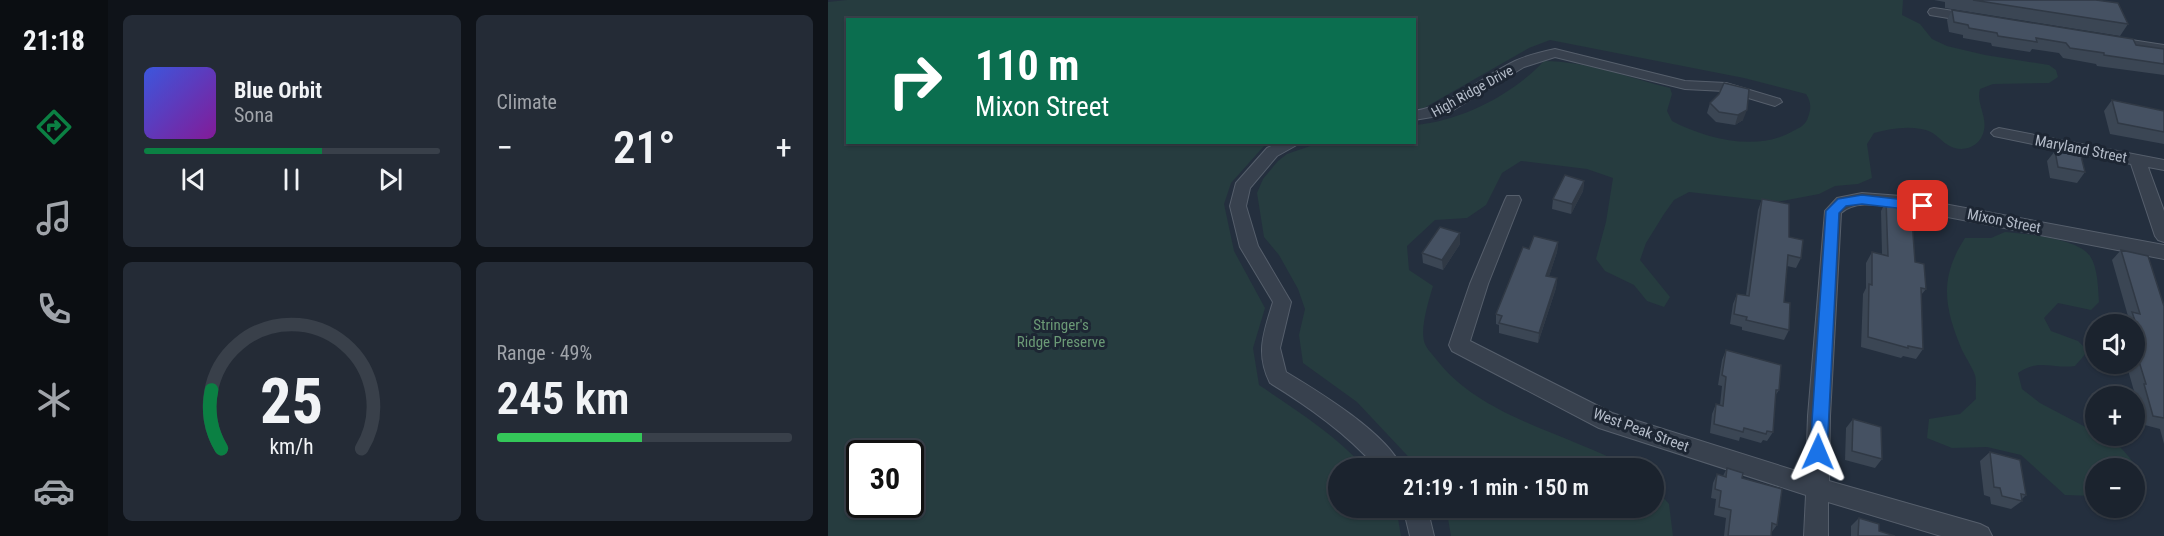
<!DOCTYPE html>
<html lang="en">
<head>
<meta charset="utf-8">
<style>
  :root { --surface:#1b232e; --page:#242b36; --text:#f1f3f6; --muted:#a0a4aa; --line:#39404a; --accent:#0b8043 }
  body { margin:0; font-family:"Roboto Condensed",sans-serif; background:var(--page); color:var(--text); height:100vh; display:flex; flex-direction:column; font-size:22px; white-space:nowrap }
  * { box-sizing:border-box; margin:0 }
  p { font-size:20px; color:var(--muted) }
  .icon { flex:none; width:33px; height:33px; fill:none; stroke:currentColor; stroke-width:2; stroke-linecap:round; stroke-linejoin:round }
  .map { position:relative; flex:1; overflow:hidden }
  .panel { display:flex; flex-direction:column; gap:15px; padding:15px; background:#0f1319; width:720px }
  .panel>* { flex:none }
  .top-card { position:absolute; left:18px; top:18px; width:570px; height:126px; border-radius:0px; box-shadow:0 2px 4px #0004,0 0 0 2px var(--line); background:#0b6e4f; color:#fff; overflow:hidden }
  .controls { position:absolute; left:1257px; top:314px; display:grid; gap:12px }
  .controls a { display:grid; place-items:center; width:60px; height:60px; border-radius:50%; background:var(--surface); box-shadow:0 2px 4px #0004,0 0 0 2px var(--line); font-size:30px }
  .speed { position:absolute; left:18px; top:440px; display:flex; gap:12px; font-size:30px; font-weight:700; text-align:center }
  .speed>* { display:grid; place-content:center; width:78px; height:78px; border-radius:50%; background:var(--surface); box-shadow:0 2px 4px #0004,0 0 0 2px var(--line); line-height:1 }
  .speed .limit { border:3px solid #111; border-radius:9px; background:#fff; color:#111 }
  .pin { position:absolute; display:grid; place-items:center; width:51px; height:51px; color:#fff; margin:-26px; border-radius:12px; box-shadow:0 3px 9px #0006 }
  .me { position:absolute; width:66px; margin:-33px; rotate:1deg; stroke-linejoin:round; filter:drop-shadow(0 0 4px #0008) }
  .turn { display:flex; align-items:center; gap:21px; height:126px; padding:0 30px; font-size:27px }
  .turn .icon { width:78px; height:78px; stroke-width:2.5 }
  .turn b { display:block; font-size:42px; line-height:51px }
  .big { font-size:45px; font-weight:600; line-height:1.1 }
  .panel .widget { flex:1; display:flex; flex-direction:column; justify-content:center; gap:9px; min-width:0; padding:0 21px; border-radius:9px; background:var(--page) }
  .panel .dial { align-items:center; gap:0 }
  .dial svg { height:156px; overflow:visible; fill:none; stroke:var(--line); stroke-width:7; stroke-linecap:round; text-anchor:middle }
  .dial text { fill:var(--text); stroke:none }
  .song { display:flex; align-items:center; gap:18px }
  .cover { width:72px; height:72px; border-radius:9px; background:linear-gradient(135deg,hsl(230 70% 55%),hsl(290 70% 35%)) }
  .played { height:6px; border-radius:3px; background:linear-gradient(90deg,var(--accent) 60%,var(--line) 60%) }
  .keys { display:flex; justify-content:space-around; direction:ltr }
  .heat { display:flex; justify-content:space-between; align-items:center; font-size:33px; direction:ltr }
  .charge { height:9px; border-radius:4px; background:linear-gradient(90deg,#34c759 49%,var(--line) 0) }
  .panel .tiles { flex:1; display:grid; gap:15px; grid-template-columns:repeat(2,1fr) }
  .trip { position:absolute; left:500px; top:458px; width:336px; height:60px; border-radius:30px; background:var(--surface); box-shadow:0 2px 4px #0004,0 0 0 2px var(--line); font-weight:600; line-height:60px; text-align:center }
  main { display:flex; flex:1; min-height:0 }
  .dock { display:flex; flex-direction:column; width:108px; justify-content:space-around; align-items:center; background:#0b0e12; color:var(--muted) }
  .dock .icon { width:42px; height:42px }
  .dock .current { color:var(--accent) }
  .dock b { font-size:27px; color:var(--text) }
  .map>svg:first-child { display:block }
</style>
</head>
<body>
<main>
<nav class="dock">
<b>21:18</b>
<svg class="icon current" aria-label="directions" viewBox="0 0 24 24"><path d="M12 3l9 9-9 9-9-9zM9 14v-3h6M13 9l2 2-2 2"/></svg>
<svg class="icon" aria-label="music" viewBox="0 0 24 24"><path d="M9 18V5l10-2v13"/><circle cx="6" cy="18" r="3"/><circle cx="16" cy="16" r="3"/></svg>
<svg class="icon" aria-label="phone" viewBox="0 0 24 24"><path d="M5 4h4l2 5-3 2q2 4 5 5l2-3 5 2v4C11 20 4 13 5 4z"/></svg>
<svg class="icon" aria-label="climate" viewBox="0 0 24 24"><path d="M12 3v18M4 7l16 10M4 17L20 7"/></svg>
<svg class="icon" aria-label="car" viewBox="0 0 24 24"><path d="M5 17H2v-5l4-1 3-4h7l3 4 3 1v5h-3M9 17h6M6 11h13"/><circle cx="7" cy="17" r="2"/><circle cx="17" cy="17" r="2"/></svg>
</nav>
<section class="panel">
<div class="tiles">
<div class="widget">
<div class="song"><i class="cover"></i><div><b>Blue Orbit</b><p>Sona</p></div></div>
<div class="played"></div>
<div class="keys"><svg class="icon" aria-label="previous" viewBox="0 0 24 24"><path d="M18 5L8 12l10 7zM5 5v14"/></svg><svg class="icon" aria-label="pause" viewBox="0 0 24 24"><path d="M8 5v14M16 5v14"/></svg><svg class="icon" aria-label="next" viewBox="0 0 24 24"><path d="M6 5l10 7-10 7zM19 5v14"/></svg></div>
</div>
<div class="widget"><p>Climate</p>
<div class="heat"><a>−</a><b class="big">21°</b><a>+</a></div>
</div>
<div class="widget dial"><svg viewBox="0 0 100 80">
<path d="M14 69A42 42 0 1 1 86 69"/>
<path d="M14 69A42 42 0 0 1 9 39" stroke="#0b8043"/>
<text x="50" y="56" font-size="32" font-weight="700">25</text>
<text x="50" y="72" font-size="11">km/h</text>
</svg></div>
<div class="widget"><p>Range · 49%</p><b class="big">245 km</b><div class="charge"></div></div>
</div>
</section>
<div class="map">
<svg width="1336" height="536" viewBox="0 0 1336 536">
  <rect width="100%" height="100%" fill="#242f3e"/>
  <!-- green -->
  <g fill="#263c3f" fill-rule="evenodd">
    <path d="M19 0H1075L1074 15 1092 24 1104 39 1119 46 1157 55 1221 65 1228 70 1230 77 1221 83 1165 84 1152 89C1148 104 1159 115 1156 130 1153 147 1134 154 1120 145 1110 139 1107 131 1093 129 1077 126 1061 129 1046 133L1039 144 1044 178 1030 184 1007 186 991 194 949 202 861 192 846 200 836 214 818 243 812 260 842 297 836 307 819 301 806 285 777 271 768 259 778 222 785 178 759 169 693 161 674 173 658 205 639 218 607 220 579 246 581 270 605 286C601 300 591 330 597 344 599 349 605 355 608 359 653 418 740 433 802 468H591L529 402 475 363 471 335 477 309 470 289 451 255 436 237 429 193 435 179 450 161 459 154 491 143 586 142 587 125C633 121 684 95 716 61 759 61 801 78 842 88L844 94 839 111 844 121C878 139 930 152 965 131 971 128 976 126 979 120 983 110 984 103 978 94L916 78 722 40 701 48 596 108 587 109 586 20H20V142L445 143 436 146 403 183 396 204 406 251 437 308 425 348 431 385C468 410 508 435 537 468H510V507H568L573 536H0V2ZM32 453H82V504H32Z"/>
    <path d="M1177 232C1198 234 1250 238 1262 256 1270 268 1270 288 1271 302L1263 310 1230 303 1216 318 1223 331 1250 341 1260 351 1247 366C1223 369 1211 358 1190 373L1194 389 1212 403 1267 432 1268 435C1286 435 1303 458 1312 473L1307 495 1306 468H1268L1267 496 1237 495 1193 455 1159 447 1124 448 1099 438 1101 419 1132 414 1148 399C1147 392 1149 382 1147 375 1144 367 1138 358 1134 350 1116 307 1111 278 1137 238H1163Z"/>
    <path d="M825 486 841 504 845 536H623L618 507H825Z"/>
  </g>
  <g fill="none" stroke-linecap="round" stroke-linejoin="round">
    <!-- street casing -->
    <g stroke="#565f6c" stroke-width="2">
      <g id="street">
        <path d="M1106 8 1145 14 1151 18 1145 22 1102 15 1100 12 1102 9Z"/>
        <path d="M1284 37 1336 45V53L1279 44 1277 41Z"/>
        <path d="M727 49 857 81 898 83 952 99 954 102 947 106 897 91 857 89 727 57 696 67 627 109 610 116 586 120V111C625 105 652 78 687 61 700 55 713 52 727 49Z"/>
        <path d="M1171 128 1336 160V170L1320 167 1336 211V242L1330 240 1327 236 1303 164 1166 136 1163 133 1166 130Z"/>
        <path d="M452 142H474L449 156 422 188 418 206 430 246 463 302 452 348 458 372C491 392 559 433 574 468H549C518 433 481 407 442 383 427 353 436 332 445 302L412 247 402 206 408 183 439 148Z"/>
        <path d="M1034 193 1073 196 1336 245V259L1073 208C1054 206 1028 199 1013 213L1002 416 1001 481 1152 524 1160 528 1164 536H1113L1000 502V536H976L978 495 771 428 624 351 621 345 642 284 677 200 679 196H691L693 200 660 284 642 341 784 413 978 474 980 416 997 211 1009 198Z"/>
        <path d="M575 507H599L606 536H582Z"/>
      </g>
    </g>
    <!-- street -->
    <use href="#street" fill="#38414e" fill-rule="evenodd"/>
  </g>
  <!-- wall -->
  <g fill="#3b4654">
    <path d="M1106 0H1268L1300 24 1292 36 1117 8V2Z"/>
    <path d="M1124 10 1308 45 1336 49V75L1269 66 1268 64 1235 58 1231 53 1204 49 1202 52 1164 46 1163 43 1135 38V35L1121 32 1119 20Z"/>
    <path d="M891 94 915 120 907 125 888 122 879 113 882 103Z"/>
    <path d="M1284 100 1336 111V144L1282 134 1276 111Z"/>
    <path d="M1227 151 1257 172 1249 183 1222 178 1219 161Z"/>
    <path d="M756 181 755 191 743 214 724 209 725 199Z"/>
    <path d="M934 199 961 237 973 258 968 268 959 266 956 302 961 330 956 340 914 330V327L902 324 905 304 909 294 918 295 930 210Z"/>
    <path d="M1058 201 1087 262 1098 289 1093 295 1095 349 1088 359 1075 356 1073 358 1033 347 1035 294 1038 288V263L1044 252 1054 254 1053 211Z"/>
    <path d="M730 242 729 252 721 276 729 278 728 288 710 343 671 333V325L668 324V314L701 249Z"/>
    <path d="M632 244 615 270 595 263 594 253Z"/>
    <path d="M1293 250 1336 306V444L1332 429 1313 424 1305 393 1306 391 1298 363H1306V324H1295L1294 322 1300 316 1284 260Z"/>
    <path d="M898 350 951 390 947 396 945 432 939 441 935 440 933 443 912 437 911 441 882 433 884 414 888 404 892 405 894 386 890 385 894 360Z"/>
    <path d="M1025 419 1054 459 1047 468 1017 460 1018 428Z"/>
    <path d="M1162 452 1198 495 1194 499V501L1183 509 1163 504 1162 497 1156 495 1152 461Z"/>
    <path d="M899 468 914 478 949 525 943 533V536H896L898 518 886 515 888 499 883 498 885 483 889 474 895 476Z"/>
    <path d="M1031 518 1051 531 1067 536H1023V526Z"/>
  </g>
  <!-- shaded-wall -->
  <g fill="#303945">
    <path d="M919 110 915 120 907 125 910 115Z"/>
    <path d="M756 181 755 191 743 214 744 204Z"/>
    <path d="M632 233V244L615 270 614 260Z"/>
    <path d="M730 242 729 252 718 286V276Z"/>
    <path d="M729 278 728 288 710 343 711 333Z"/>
  </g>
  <!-- building -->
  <g fill="#455162" stroke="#303945" stroke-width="1.5">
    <path d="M1145 0H1268L1290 3 1300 24Z"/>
    <path d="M1124 10 1305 39 1308 45 1336 49V64L1276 55V53L1242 48 1238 43 1208 38 1209 42 1170 36 1169 33 1141 28 1140 25 1126 22Z"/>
    <path d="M896 83 921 89 919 110 910 115 891 112 882 103 891 94Z"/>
    <path d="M1284 100 1336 111V132L1290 123Z"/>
    <path d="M1227 151 1253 156 1257 172 1230 167Z"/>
    <path d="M737 175 756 181 744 204 725 199Z"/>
    <path d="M934 199 961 204V237L975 240 973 258 960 255 956 302 962 303 961 330 918 320 919 317 906 314 909 294 921 296Z"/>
    <path d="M1058 201 1083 206 1087 262 1096 264 1098 289 1093 288 1095 349 1080 346V348L1040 337 1041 284 1044 285V252L1060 256Z"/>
    <path d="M612 227 632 233 614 260 594 253Z"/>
    <path d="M706 236 730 242 718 276 729 278 711 333 671 323 674 316 668 314 695 247 701 249Z"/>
    <path d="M1293 250 1320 256 1336 306V418L1325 416 1316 384H1318L1306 345 1316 347 1304 312 1312 314Z"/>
    <path d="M898 350 953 365 951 390H948L945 432 939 431 938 434 916 428 915 432 886 424 888 404 895 406 898 377 894 375Z"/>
    <path d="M1025 419 1053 427 1054 459 1024 451Z"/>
    <path d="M1162 452 1192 460 1198 495 1193 494 1194 501 1174 496 1172 488 1166 487Z"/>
    <path d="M899 468 915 473 914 478 954 489 949 525 944 523 943 536H900L903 510 891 507 893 491 887 489 889 474 898 477Z"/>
    <path d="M1031 518 1051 524V531L1067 536H1030Z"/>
  </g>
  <!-- route -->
  <path fill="#1a73e8" stroke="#114b97" stroke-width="1.5" d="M1034 195 1095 202 1102 206 1095 211 1034 204 1018 206 1011 213 999 452 996 458 990 460 984 458 982 452 998 211 1010 199Z"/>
  <g text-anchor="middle" stroke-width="6" stroke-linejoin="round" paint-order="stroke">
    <!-- far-street labels -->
    <g font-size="14" fill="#b4bcc9" stroke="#1d2633">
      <text transform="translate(644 91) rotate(-29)" y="5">High Ridge Drive</text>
    </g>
    <!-- street labels -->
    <g font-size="15" fill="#b4bcc9" stroke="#1d2633">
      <text transform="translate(1253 149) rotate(11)" y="5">Maryland Street</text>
      <text transform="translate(1176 221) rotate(11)" y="5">Mixon Street</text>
      <text transform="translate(813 430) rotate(20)" y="5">West Peak Street</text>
    </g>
    <!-- park labels -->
    <g font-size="15" fill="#6b9a76" stroke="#1d2633">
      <text x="233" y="330">Stringer's<tspan x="233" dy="17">Ridge Preserve</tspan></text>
    </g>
  </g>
</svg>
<div class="controls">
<a><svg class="icon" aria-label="sound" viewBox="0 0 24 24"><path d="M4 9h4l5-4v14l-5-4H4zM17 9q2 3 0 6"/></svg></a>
<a>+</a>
<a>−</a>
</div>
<div class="speed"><div class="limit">30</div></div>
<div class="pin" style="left:1095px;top:206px;background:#d93025"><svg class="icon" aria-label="arrive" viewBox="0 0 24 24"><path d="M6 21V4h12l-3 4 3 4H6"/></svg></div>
<svg class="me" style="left:990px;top:452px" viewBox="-20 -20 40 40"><path d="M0-17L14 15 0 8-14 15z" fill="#1a73e8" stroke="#fff" stroke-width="4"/></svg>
<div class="trip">21:19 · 1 min · 150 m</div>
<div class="top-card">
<div class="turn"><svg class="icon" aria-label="right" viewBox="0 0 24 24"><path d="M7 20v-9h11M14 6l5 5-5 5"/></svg><div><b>110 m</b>Mixon Street</div></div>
</div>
</div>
</main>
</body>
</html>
